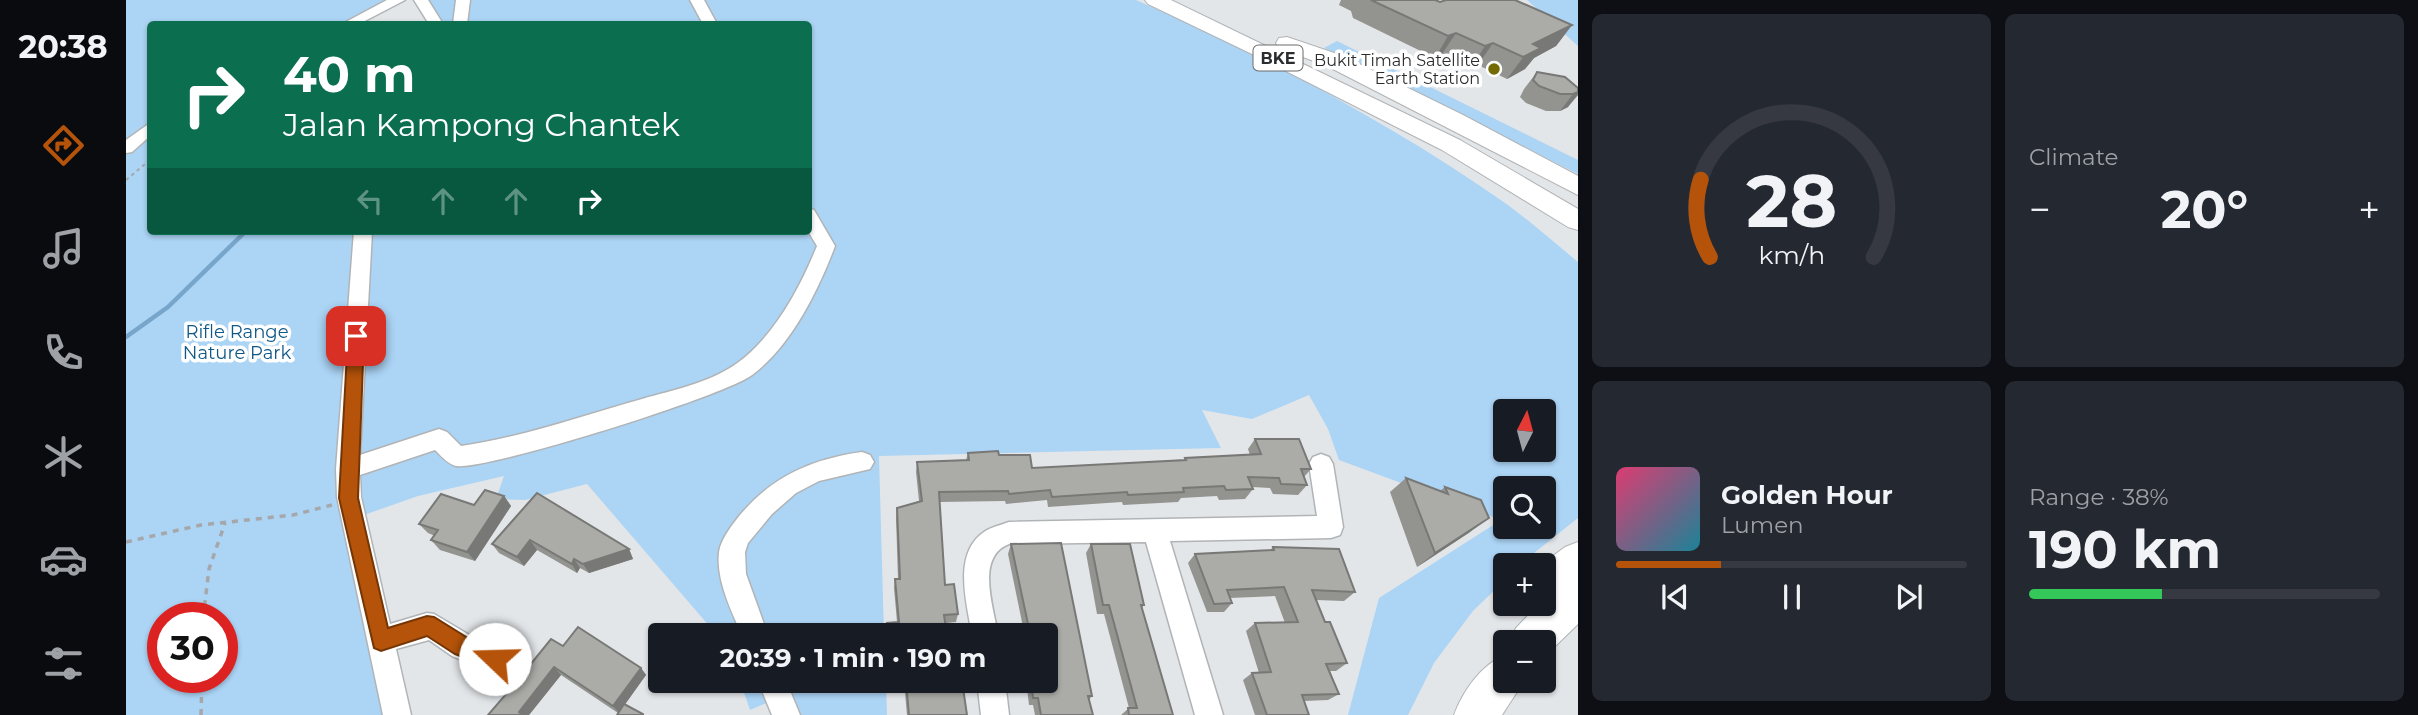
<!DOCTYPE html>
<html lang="en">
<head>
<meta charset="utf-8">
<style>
  :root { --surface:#171b24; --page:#242831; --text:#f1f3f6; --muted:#9ea1a6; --line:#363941; --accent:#b45309 }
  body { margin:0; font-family:Montserrat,sans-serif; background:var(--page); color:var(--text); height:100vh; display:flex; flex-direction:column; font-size:26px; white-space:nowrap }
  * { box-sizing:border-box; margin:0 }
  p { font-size:23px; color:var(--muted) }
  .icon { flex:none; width:38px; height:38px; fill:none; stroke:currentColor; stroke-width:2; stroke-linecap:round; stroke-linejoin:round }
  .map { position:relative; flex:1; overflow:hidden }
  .drawer { display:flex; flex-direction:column; gap:14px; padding:14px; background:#0d0f14; width:840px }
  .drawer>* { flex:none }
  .banner { position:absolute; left:21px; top:21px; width:665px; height:214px; border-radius:7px; box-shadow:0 2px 5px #0004; background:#0b6e4f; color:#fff; overflow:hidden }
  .needle { width:46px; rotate:6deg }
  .tools { position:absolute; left:1367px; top:399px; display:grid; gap:14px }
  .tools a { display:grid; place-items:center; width:63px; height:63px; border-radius:7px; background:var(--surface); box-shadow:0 2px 5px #0004; font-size:35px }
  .speed { position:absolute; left:21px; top:602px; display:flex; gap:14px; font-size:35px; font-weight:700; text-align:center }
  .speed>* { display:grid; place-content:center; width:91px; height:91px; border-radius:50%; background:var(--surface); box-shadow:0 2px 5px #0004; line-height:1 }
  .speed .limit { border:10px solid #d22; background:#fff; color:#111 }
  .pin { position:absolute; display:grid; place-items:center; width:60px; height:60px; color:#fff; margin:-30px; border-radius:14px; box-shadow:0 4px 10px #0006 }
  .me { position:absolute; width:77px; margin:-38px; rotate:291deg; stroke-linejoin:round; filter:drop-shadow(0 0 5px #0008) }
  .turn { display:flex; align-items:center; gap:24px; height:147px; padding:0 21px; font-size:32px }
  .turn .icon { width:91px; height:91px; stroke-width:2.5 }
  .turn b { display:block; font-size:49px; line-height:60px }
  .lanes { display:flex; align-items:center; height:66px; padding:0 21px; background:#0003; justify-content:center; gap:35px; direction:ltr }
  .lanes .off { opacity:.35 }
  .big { font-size:52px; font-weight:700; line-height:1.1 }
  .drawer .widget { flex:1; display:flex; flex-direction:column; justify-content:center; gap:10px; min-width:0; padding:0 24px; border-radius:10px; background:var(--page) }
  .drawer .dial { align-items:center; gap:0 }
  .dial svg { height:182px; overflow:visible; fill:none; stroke:var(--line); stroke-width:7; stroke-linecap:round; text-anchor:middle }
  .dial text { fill:var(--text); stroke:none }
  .song { display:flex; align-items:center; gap:21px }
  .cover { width:84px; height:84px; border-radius:10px; background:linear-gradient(135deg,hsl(340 70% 55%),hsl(190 70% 35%)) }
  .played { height:7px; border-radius:4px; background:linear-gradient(90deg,var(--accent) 30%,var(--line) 30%) }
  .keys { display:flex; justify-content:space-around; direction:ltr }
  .heat { display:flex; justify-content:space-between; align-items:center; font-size:38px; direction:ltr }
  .charge { height:10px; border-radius:5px; background:linear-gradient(90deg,#34c759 38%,var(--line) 0) }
  .drawer .tiles { flex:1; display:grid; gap:14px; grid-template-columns:repeat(2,1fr) }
  .trip { position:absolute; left:522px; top:623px; width:410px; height:70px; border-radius:7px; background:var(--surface); box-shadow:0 2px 5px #0004; font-weight:700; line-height:70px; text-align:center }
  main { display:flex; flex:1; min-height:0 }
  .dock { display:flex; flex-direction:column; width:126px; justify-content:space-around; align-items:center; background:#090b0e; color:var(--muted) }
  .dock .icon { width:49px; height:49px }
  .dock .selected { color:var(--accent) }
  .dock b { font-size:32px; color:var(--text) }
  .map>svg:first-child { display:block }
</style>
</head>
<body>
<main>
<nav class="dock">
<b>20:38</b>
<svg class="icon selected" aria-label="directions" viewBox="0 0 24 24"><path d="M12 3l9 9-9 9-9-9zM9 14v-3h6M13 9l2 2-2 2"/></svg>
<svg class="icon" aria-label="music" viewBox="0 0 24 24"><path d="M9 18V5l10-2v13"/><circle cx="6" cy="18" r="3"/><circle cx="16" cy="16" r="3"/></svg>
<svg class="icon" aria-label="phone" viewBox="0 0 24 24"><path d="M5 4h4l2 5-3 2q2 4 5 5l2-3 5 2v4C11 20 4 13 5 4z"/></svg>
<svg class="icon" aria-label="climate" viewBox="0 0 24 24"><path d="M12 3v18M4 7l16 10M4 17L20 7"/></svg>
<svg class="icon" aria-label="car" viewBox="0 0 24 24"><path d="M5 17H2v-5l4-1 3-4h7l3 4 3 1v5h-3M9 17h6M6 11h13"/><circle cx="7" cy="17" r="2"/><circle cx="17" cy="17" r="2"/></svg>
<svg class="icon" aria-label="filters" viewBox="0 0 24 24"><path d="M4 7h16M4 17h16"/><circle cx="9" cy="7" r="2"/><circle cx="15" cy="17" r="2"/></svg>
</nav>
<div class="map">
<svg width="1452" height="715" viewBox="0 0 1452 715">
  <rect width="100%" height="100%" fill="#e3e6e9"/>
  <!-- green -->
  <g fill="#acd4f5" fill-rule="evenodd">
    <path d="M0 0H264L220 23 222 24H24V231H232L209 488 224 538 259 715H0ZM37 618H96V677H37Z"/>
    <path d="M300 0H1010C1138 56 1268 125 1382 205 1406 223 1429 243 1452 262V518L1393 565H1379V580L1347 611 1308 663 1282 715H1222L1253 598 1375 520 1213 460 1202 429 1183 395 1126 419 1076 410 1095 448 753 456 758 635H591L461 484 399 500 370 499 378 476 292 496 238 515 234 465 242 231H682V24H318ZM1379 411H1418V450H1379ZM1379 488H1418V527H1379Z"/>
    <path d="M1401 0H1452V46Z"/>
    <path d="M1211 41 1452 160V174L1198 48Z"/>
    <path d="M614 681H760L761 715H649L643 702 624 710Z"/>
  </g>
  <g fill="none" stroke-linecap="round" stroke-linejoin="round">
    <!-- stream -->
    <path stroke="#78a5ca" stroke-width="4.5" d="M0 337 42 307 120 231"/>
    <!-- minor casing -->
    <g stroke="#b1b4b6" stroke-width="3">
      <g id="minor">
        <path d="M261 0H279L233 24H216Z"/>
        <path d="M288 0H302L317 24H303Z"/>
        <path d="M330 0H344L341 24H327Z"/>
        <path d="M564 0H578L591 24H577Z"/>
        <path d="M24 123V136L6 152 0 153V140Z"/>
        <path d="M682 208 688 210 709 246C692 291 665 346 626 375 599 396 362 470 330 466 322 464 315 456 309 450L234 475 235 497 264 624 301 613 308 614 345 636 397 657 401 667 397 677 387 681 326 656 303 640 270 649 285 715H257L211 497 210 469 228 231H246L234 455 313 429 321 432 335 446C397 437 456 416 516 399 547 390 583 383 610 364 648 337 674 288 691 246L682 231Z"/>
        <path d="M736 452 744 455 748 462 744 469 693 481 670 493 646 514 622 543 619 552 620 574 642 635H616C605 610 590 580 593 552 595 539 606 525 614 515 647 476 686 459 736 452Z"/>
        <path d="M1195 454 1203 457 1207 464 1217 527 1214 535 1205 538 1044 541 1097 715H1069L1020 542 883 544C849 557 868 608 872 635H846C841 604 826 554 858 532 865 527 875 525 883 522L1191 516 1183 464 1187 457Z"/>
        <path d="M632 681H660L674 715H646Z"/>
        <path d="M851 681H879L883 715H855Z"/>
      </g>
    </g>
    <!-- highway casing -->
    <g stroke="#b1b4b6" stroke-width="2">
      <g id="highway">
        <path d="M1019 0H1045L1334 140 1452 209V230L1442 227 1316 150 1124 53 1022 4Z"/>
        <path d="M1161 37 1217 56 1337 115 1452 176V195L1201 66 1153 48 1150 43 1153 38Z"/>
        <path d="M1452 542V624L1418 657V642H1384L1390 628 1413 604H1418V565H1415L1439 547Z"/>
        <path d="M1379 655V681H1398L1376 715H1328C1337 691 1355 665 1379 655Z"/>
      </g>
    </g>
    <!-- path-far1 -->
    <path stroke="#a5a7aa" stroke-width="2" stroke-dasharray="3.5 3.5" stroke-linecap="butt" d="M0 180 24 160"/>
    <!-- path -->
    <g stroke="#a5a7aa" stroke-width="3.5" stroke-dasharray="6 6" stroke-linecap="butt">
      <path d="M0 542 75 525 167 515 206 505"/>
      <path d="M77 618 83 569 99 523"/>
      <path d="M75 715 76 677"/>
    </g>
    <!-- minor -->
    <use href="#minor" fill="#fff" fill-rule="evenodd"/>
    <!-- highway -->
    <use href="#highway" fill="#fff" fill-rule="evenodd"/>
  </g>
  <!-- wall -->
  <g fill="#939390">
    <path d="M1215 0H1309L1314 2 1446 25 1430 46 1408 58 1399 69 1381 79 1352 65 1345 68 1316 54 1309 58 1227 18 1225 11 1213 5Z"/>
    <path d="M1411 72 1452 88 1442 107 1434 111H1420L1400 103 1394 97 1398 89Z"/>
    <path d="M1129 439 1185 469 1178 477 1181 485 1172 495 1147 494 1144 488 1126 487 1127 489 1119 499 1093 500 1091 496 1055 498 1052 502 997 505 996 502 922 507 921 500 880 504 879 501 813 502 819 585 832 614 830 622 820 623 821 635H761V623L771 622 768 588 769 579H772L770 518 771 508 793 501 790 472 791 462 840 460 842 453 873 455 906 468 1058 460 1059 458 1124 455 1122 449Z"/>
    <path d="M1280 478 1314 491 1319 487 1344 532 1291 567 1264 492Z"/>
    <path d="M411 493 503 549 507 559 463 573 454 568 451 573 411 550 398 566 373 553 366 544Z"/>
    <path d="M378 496 385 506 349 561 314 550 305 540 309 536 302 533 293 524 348 505Z"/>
    <path d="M885 544 966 696 963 700 967 715H909L907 705H903L901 688H891L890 681H919L896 630 897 627 882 554Z"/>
    <path d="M965 544 1018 605 1016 608 1047 715H995L1003 708 978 614H971L960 553Z"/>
    <path d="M1147 547 1229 592 1218 601 1190 600 1199 622 1221 663 1210 671H1204L1213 694 1202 700 1178 701 1183 715H1129L1117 680 1126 673H1133L1120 631 1129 623H1159L1149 596 1104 598 1106 603 1098 612H1081L1062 563 1069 554 1144 550Z"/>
    <path d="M437 646 515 668 520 675 492 713 435 675 403 715Z"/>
    <path d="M778 681H836L841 715H781Z"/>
  </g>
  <!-- shaded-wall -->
  <g fill="#787876">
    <path d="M1446 25 1430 46 1408 58 1399 69 1381 79 1407 44Z"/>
    <path d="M1330 33 1316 54 1309 58 1322 36Z"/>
    <path d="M1367 43 1352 65 1345 68 1359 46Z"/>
    <path d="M1452 92V95L1442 107 1434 111 1447 94Z"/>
    <path d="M378 496 385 506 349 561 341 552Z"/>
    <path d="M1363 518 1344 532 1291 567 1309 553Z"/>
    <path d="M404 540 411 550 398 566 391 557Z"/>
    <path d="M503 549 507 559 463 573 457 564Z"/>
    <path d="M448 559 454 568 451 573 446 564Z"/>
    <path d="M428 667 435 675 403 715H396L393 712Z"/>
    <path d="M515 668 520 675 493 713 487 706Z"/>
  </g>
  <!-- building -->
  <g fill="#ababa8" stroke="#787876" stroke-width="2">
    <path d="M1245 0H1309L1314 2 1320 0H1389L1446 25 1407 44 1415 48 1397 57 1367 43 1359 46 1330 33 1322 36Z"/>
    <path d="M1411 72 1439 77 1452 88V92L1447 94H1434L1413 86 1407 80Z"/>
    <path d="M1129 439H1173L1185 469H1175L1181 485 1155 484 1153 478 1122 477 1127 489 1100 490 1098 486 1057 488 1058 492 1002 495 1001 492 926 497 924 490 883 494 882 491 813 492 819 585 828 584 832 614 818 615 821 635H762L761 623 773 622 769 579H774L771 508 796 501 791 462 843 460 842 453 872 451 873 455H904L906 468 1060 460 1059 458 1135 454Z"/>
    <path d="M1280 478 1322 494 1319 487 1355 500 1363 518 1309 553Z"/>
    <path d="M359 490 378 496 341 552 305 540 312 530 293 524 315 494 348 505Z"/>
    <path d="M411 493 503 549 457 564 448 559 446 564 404 540 391 557 366 544Z"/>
    <path d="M935 543 966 696H962L967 715H915L912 698H907L905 681H919V635H886V630H900L898 624H902L885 544Z"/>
    <path d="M965 544H1004L1018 605H1015L1047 715H1003L1002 708H1011L983 605H977Z"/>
    <path d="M1147 547 1213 549 1229 592 1186 590 1199 622H1204L1221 663 1200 664 1213 694 1176 695 1183 715H1141L1126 673 1145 672 1129 623 1172 622 1158 587 1101 590 1106 603 1088 604 1069 554 1148 550Z"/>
    <path d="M452 627 515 668 487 706 428 667 393 712 397 715H362L387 686 425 639 437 646Z"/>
    <path d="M780 681H836L841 715H783Z"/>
    <path d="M498 704 517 714V715H491Z"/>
  </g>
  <!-- route -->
  <path fill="#b45309" stroke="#753606" stroke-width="2" d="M230 330 238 336 232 498 262 628 301 616 308 617 342 638 376 651 379 659 376 666 369 669 329 654 301 636 255 651 248 648 213 498 222 336Z"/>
  <!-- markers -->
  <circle fill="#756b05" stroke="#fff" stroke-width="2.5" cx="1368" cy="69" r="7"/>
  <g text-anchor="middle" stroke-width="7" stroke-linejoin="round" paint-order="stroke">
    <!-- shield labels -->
    <rect fill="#fff" stroke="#6b6b6c" stroke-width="2" x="1127.5" y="45.5" width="49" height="25" rx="5"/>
    <g font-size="16" font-weight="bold" fill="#2b2c2d">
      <text x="1152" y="64">BKE</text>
    </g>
    <!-- far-poi labels -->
    <g font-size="16" fill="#2b2c2d" stroke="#fff" text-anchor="end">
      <text x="1354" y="66">Bukit Timah Satellite<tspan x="1354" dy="18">Earth Station</tspan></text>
    </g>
    <!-- park labels -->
    <g font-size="18" fill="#0f5887" stroke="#fff">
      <text x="111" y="338">Rifle Range<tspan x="111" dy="21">Nature Park</tspan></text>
    </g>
  </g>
</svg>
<div class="tools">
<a><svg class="needle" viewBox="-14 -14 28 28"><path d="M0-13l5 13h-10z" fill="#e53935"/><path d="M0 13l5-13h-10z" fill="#9ea1a6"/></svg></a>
<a><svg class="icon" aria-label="search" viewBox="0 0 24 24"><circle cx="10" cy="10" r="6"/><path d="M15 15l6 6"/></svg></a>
<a>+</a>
<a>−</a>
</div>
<div class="speed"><div class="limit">30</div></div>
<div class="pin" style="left:230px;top:336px;background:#d93025"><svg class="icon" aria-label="arrive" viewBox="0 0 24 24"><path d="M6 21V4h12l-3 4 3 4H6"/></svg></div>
<svg class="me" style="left:369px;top:659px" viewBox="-20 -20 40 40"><circle r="19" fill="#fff"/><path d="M0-13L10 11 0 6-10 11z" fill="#b45309"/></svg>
<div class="trip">20:39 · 1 min · 190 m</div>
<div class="banner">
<div class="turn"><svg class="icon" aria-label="right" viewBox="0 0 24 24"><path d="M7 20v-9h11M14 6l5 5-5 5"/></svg><div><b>40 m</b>Jalan Kampong Chantek</div></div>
<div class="lanes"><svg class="icon off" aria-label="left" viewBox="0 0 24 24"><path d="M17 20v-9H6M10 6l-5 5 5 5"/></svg><svg class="icon off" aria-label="ahead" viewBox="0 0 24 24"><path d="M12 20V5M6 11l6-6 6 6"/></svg><svg class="icon off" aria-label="ahead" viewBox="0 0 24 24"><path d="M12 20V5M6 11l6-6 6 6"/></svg><svg class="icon" aria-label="right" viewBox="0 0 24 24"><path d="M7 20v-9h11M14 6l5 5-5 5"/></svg></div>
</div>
</div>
<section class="drawer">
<div class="tiles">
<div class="widget dial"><svg viewBox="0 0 100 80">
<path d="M14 69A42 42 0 1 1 86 69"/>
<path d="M14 69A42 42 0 0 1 10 35" stroke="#b45309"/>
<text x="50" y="56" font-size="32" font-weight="700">28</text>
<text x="50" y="72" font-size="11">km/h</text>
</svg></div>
<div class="widget"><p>Climate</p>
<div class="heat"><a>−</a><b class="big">20°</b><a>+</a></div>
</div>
<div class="widget">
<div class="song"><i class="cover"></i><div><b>Golden Hour</b><p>Lumen</p></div></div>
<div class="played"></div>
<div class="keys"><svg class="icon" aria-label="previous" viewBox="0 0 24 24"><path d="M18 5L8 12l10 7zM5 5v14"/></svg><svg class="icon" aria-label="pause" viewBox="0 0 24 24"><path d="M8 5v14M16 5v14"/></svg><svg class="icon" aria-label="next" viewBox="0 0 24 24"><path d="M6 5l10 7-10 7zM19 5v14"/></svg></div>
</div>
<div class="widget"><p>Range · 38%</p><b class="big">190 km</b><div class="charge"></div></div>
</div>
</section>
</main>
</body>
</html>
